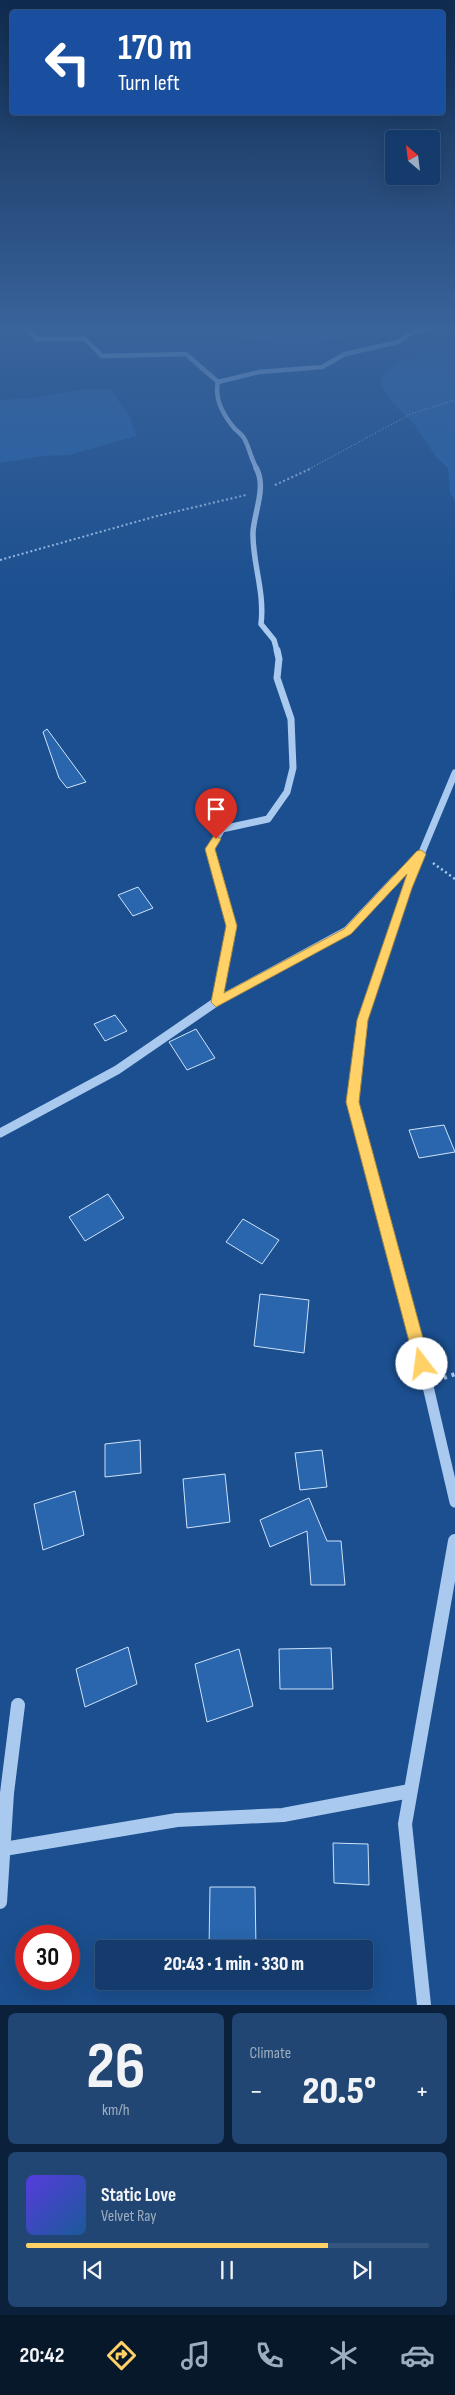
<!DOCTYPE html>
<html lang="en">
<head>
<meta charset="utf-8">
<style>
  :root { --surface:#143b6b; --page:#214673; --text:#f1f3f6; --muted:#9dadc1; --line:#33557e; --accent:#ffd166 }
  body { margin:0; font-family:"Sofia Sans Condensed",sans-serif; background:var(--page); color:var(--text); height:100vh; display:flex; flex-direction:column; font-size:19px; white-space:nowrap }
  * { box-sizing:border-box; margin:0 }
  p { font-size:16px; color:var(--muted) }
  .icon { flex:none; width:28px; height:28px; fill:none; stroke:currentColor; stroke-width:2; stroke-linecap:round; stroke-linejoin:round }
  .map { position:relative; height:2005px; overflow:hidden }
  .panel { display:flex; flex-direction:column; gap:8px; padding:8px; background:#0b203b; flex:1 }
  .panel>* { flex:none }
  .guide { position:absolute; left:10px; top:10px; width:435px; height:105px; border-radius:5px; box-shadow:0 5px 20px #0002,0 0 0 1px var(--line); background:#1a4fa0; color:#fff; overflow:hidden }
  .needle { width:32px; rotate:332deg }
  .buttons { position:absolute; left:385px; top:130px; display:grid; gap:10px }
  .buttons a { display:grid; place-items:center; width:55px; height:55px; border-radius:5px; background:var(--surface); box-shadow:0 5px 20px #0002,0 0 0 1px var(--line); font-size:25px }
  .speed { position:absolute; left:15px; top:1925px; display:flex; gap:10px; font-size:25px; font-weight:700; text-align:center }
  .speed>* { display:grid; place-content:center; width:65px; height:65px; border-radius:50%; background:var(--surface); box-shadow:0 5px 20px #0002,0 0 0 1px var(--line); line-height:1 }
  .speed .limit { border:8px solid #d22; background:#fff; color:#111 }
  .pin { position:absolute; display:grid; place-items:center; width:42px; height:42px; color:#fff; margin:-51px -21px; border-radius:50% 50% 50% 0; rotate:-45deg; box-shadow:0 0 5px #0007 }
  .pin .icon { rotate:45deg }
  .me { position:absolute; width:55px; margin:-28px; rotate:345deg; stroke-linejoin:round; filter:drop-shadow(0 0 4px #0008) }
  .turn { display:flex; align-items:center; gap:18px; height:105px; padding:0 25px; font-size:22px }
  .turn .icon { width:65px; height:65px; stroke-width:2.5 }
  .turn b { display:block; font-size:35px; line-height:42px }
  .big { font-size:38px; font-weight:800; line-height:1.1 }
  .panel .widget { flex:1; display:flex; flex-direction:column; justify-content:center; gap:8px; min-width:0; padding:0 18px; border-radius:8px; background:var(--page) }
  .panel .dial { align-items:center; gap:0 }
  .dial b { font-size:65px; line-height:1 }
  .song { display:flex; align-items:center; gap:15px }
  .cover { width:60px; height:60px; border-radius:8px; background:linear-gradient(135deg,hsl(250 70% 55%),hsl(210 70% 35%)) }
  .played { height:5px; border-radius:2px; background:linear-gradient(90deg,var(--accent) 75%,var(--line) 75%) }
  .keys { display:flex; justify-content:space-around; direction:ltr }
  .heat { display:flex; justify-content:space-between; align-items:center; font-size:28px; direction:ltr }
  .panel .tiles { flex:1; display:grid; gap:8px; grid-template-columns:1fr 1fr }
  .widget:last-child { grid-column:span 2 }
  .trip { position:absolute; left:95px; top:1940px; width:278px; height:50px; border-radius:5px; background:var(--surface); box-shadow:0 5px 20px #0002,0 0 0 1px var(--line); font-weight:800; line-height:50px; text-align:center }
  .menu { display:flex; height:80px; justify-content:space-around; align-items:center; background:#08182b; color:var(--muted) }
  .menu .icon { width:35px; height:35px }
  .menu .active { color:var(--accent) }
  .menu b { font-size:22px; color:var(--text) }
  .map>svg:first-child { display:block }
</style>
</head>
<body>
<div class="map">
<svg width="455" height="2005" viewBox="0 0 455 2005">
  <rect width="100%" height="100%" fill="#1b4f8f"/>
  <!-- green -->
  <g fill="#2461a8">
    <path d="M203 325H363L364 332C333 345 276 346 244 338 230 335 216 330 203 325Z"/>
    <path d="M455 349V501L450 493 448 468 436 457 415 425 396 406 382 388 381 379C397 354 428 352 455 349Z"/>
    <path d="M84 389H110L130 417 136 436 69 455 43 456 0 463V400L36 398Z"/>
  </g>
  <!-- building -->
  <g fill="#2a66ad" stroke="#cfe3fa">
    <path d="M47 729 86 782 67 788 59 778 43 732Z"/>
    <path d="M138 887 153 908 133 916 118 895Z"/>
    <path d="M115 1015 127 1031 105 1041 94 1024Z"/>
    <path d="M196 1029 215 1058 187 1070 169 1042Z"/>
    <path d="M444 1125 455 1152 419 1158 409 1130Z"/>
    <path d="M108 1194 124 1218 85 1241 69 1217Z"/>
    <path d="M243 1219 279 1240 262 1264 226 1242Z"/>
    <path d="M260 1294 309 1300 304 1353 254 1346Z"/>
    <path d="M140 1440 141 1473 105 1477V1444Z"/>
    <path d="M322 1450 327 1487 300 1490 295 1453Z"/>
    <path d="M225 1474 230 1522 187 1528 183 1479Z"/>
    <path d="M75 1491 84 1535 43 1550 34 1504Z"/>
    <path d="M309 1498 327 1541H341L345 1585H311L307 1531 270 1547 260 1520Z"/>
    <path d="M128 1647 137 1684 85 1707 76 1669Z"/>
    <path d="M331 1648 333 1689H280L279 1649Z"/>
    <path d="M239 1649 253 1706 207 1722 195 1664Z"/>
    <path d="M333 1843 368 1844 369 1885 334 1883Z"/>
    <path d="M210 1887H255L256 1949H209Z"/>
    <rect x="208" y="1981" width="48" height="6"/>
  </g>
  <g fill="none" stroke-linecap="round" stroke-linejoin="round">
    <!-- path-far3 -->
    <path stroke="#a9c9ee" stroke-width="1" stroke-dasharray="1 2" stroke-linecap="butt" d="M309 469 411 414 455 400"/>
    <!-- path-far2 -->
    <g stroke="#a9c9ee" stroke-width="2" stroke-dasharray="2 2.5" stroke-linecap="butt">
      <path d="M275 485 312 468"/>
      <path d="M0 560 157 516 246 495"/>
    </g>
    <!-- path-far1 -->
    <path stroke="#a9c9ee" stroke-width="2.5" stroke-dasharray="2 3" stroke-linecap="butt" d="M433 863 455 879"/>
    <!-- path -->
    <path stroke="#a9c9ee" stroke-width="4" stroke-dasharray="3 5" stroke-linecap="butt" d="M444 1378 455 1374"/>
    <!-- minor-far5 -->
    <g stroke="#a9c9ee" stroke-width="4.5">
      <path d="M23 325 37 339H85L102 356 186 354 218 382C214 399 224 416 235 429 238 432 243 435 245 440 250 450 251 459 257 469"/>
      <path d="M218 382 259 372 322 367 345 354 398 342 408 335 436 325"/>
    </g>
    <!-- minor-far4 -->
    <path stroke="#a9c9ee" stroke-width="5.5" d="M256 468C267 486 254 513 253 532 252 562 265 591 261 624L274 640 277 651"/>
    <!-- minor-far3 -->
    <g stroke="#a9c9ee" stroke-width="7">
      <path d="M219 881 210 849 222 829 268 819 287 792 293 768 291 719 277 678 279 659 277 650"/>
      <path d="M395 881 417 857"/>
      <path d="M410 881 455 773"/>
    </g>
    <!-- minor-far2 -->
    <g stroke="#a9c9ee" stroke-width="9">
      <path d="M216 1002 232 926 219 879"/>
      <path d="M0 1133 117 1070 216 1002 347 931 396 879"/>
      <path d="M371 1172 352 1102 363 1020 410 879"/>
    </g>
    <!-- minor-far1 -->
    <path stroke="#a9c9ee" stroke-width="11" d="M370 1170 427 1382 455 1502"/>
    <!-- minor -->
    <g stroke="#a9c9ee" stroke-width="14">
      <path d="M4 1849 177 1820 283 1815 410 1791"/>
      <path d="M0 1902 7 1793 18 1705"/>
      <path d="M424 2005 405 1824 455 1541"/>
    </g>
  </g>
  <!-- sky -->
  <linearGradient id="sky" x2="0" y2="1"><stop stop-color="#0f2b4f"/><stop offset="0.54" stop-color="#39639b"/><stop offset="1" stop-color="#39639b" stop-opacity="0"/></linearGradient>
  <rect width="455" height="606" fill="url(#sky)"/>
  <!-- route -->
  <path fill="#ffd166" stroke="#a68842" d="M216 836 221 839 215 849 237 926 224 993 344 929 417 851 421 850 426 854 412 888 368 1020 359 1102 430 1364 428 1370 422 1372 417 1370 415 1364 346 1102 357 1020 407 874 351 934 216 1007 211 1002 226 926 205 849 213 837Z"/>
</svg>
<div class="buttons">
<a><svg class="needle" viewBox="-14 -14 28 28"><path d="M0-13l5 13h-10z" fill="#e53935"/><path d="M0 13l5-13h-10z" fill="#9dadc1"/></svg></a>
</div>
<div class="speed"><div class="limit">30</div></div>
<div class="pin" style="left:216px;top:839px;background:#d93025"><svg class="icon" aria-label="arrive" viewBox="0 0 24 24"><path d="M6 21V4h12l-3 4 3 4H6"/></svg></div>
<svg class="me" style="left:422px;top:1364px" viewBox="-20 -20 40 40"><circle r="19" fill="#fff"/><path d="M0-13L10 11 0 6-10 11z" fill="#ffd166"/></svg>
<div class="trip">20:43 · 1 min · 330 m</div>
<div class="guide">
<div class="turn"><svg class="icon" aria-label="left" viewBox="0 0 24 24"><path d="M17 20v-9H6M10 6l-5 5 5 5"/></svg><div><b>170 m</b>Turn left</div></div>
</div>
</div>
<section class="panel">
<div class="tiles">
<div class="widget dial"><b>26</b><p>km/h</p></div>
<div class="widget"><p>Climate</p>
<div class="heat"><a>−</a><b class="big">20.5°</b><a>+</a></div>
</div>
<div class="widget">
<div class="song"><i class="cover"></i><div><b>Static Love</b><p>Velvet Ray</p></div></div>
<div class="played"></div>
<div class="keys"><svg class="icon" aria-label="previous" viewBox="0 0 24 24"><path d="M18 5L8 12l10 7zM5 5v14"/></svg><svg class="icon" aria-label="pause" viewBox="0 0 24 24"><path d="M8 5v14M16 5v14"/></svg><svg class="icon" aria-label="next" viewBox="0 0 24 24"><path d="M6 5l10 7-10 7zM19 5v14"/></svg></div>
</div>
</div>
</section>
<nav class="menu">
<b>20:42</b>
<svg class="icon active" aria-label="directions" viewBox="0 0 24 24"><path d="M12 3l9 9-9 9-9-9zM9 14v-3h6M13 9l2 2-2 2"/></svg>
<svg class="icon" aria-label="music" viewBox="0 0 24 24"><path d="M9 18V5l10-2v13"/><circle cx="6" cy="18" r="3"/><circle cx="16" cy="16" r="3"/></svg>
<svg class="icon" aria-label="phone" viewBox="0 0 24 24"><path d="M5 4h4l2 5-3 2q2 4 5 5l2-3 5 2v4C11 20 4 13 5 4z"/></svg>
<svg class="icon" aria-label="climate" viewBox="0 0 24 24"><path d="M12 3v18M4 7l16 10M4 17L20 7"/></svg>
<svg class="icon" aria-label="car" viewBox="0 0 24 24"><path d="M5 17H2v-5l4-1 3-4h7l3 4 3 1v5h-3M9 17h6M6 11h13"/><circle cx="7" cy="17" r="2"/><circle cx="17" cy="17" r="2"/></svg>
</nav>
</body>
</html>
